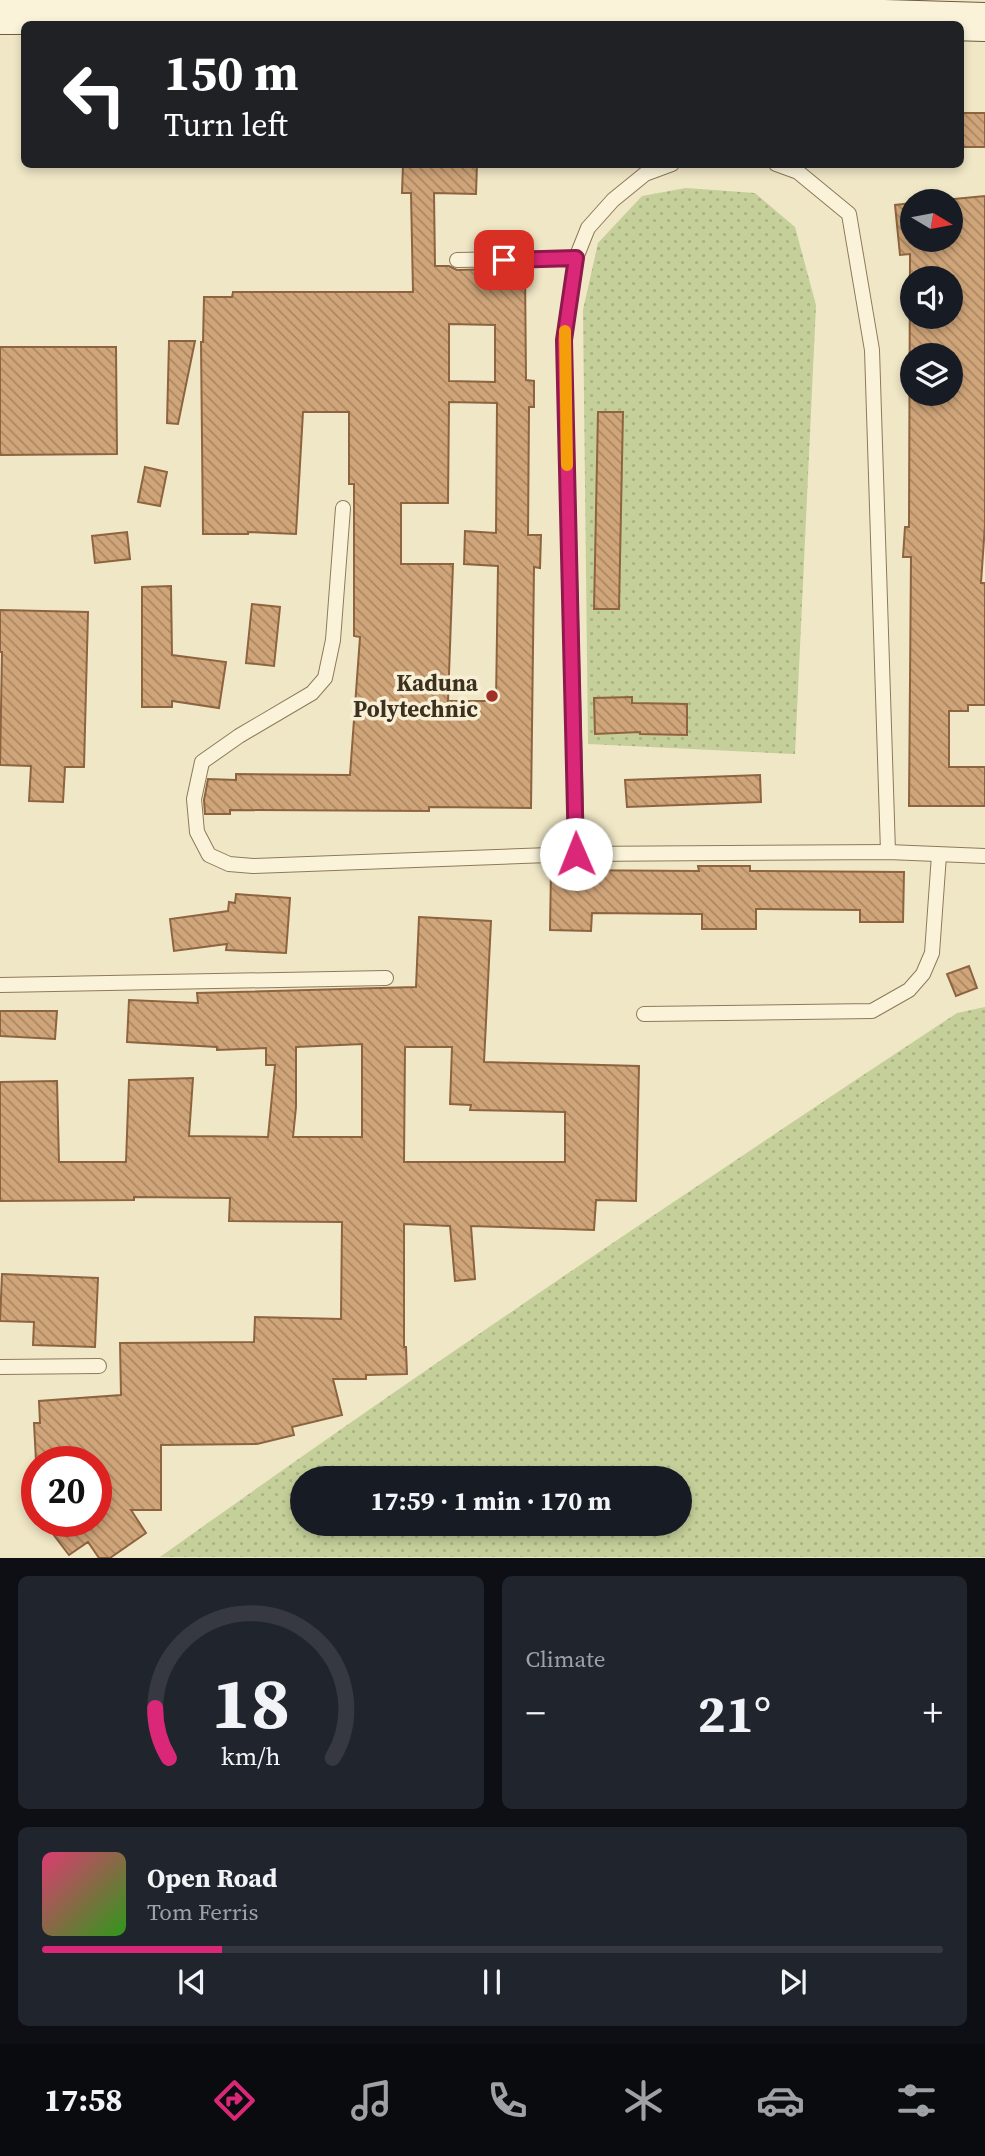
<!DOCTYPE html>
<html lang="en">
<head>
<meta charset="utf-8">
<style>
  :root { --surface:#171b24; --page:#20242c; --text:#f1f3f6; --muted:#9ea1a6; --line:#363941; --accent:#db2777 }
  body { margin:0; font-family:"Source Serif 4",serif; background:var(--page); color:var(--text); height:100vh; display:flex; flex-direction:column; font-size:26px; white-space:nowrap }
  * { box-sizing:border-box; margin:0 }
  p { font-size:23px; color:var(--muted) }
  .icon { flex:none; width:38px; height:38px; fill:none; stroke:currentColor; stroke-width:2; stroke-linecap:round; stroke-linejoin:round }
  .map { position:relative; height:1558px; overflow:hidden }
  .side { display:flex; flex-direction:column; gap:18px; padding:18px; background:#0d0f14; flex:1 }
  .side>* { flex:none }
  .top-card { position:absolute; left:21px; top:21px; width:943px; height:147px; border-radius:10px; box-shadow:0 4px 10px #0003; background:#202124; color:#fff; overflow:hidden }
  .needle { width:46px; rotate:100deg }
  .tools { position:absolute; left:900px; top:189px; display:grid; gap:14px }
  .tools a { display:grid; place-items:center; width:63px; height:63px; border-radius:50%; background:var(--surface); box-shadow:0 4px 10px #0003; font-size:35px }
  .speed { position:absolute; left:21px; top:1446px; display:flex; gap:14px; font-size:35px; font-weight:700; text-align:center }
  .speed>* { display:grid; place-content:center; width:91px; height:91px; border-radius:50%; background:var(--surface); box-shadow:0 4px 10px #0003; line-height:1 }
  .speed .limit { border:10px solid #d22; background:#fff; color:#111 }
  .pin { position:absolute; display:grid; place-items:center; width:60px; height:60px; color:#fff; margin:-30px; border-radius:14px; box-shadow:0 4px 10px #0006 }
  .me { position:absolute; width:77px; margin:-38px; rotate:359deg; stroke-linejoin:round; filter:drop-shadow(0 0 5px #0008) }
  .turn { display:flex; align-items:center; gap:24px; height:147px; padding:0 28px; font-size:32px }
  .turn .icon { width:91px; height:91px; stroke-width:2.5 }
  .turn b { display:block; font-size:49px; line-height:60px }
  .big { font-size:52px; font-weight:700; line-height:1.1 }
  .side .widget { flex:1; display:flex; flex-direction:column; justify-content:center; gap:10px; min-width:0; padding:0 24px; border-radius:10px; background:var(--page) }
  .side .dial { align-items:center; gap:0 }
  .dial svg { height:182px; overflow:visible; fill:none; stroke:var(--line); stroke-width:7; stroke-linecap:round; text-anchor:middle }
  .dial text { fill:var(--text); stroke:none }
  .song { display:flex; align-items:center; gap:21px }
  .cover { width:84px; height:84px; border-radius:10px; background:linear-gradient(135deg,hsl(340 70% 55%),hsl(110 70% 35%)) }
  .played { height:7px; border-radius:4px; background:linear-gradient(90deg,var(--accent) 20%,var(--line) 20%) }
  .keys { display:flex; justify-content:space-around; direction:ltr }
  .heat { display:flex; justify-content:space-between; align-items:center; font-size:38px; direction:ltr }
  .side .tiles { flex:1; display:grid; gap:18px; grid-template-columns:1fr 1fr }
  .widget:last-child { grid-column:span 2 }
  .trip { position:absolute; left:290px; top:1466px; width:402px; height:70px; border-radius:35px; background:var(--surface); box-shadow:0 4px 10px #0003; font-weight:700; line-height:70px; text-align:center }
  .tabs { display:flex; height:112px; justify-content:space-around; align-items:center; background:#090b0e; color:var(--muted) }
  .tabs .icon { width:49px; height:49px }
  .tabs .on { color:var(--accent) }
  .tabs b { font-size:32px; color:var(--text) }
  .map>svg:first-child { display:block }
</style>
</head>
<body>
<div class="map">
<svg width="985" height="1558" viewBox="0 0 985 1558">
  <defs>
    <pattern id="grass-dots" width="8" height="8" patternUnits="userSpaceOnUse" patternTransform="scale(1.75)"><rect width="8" height="8" fill="#c5cf99"/><path d="M2 2h.1M6 6h.1" fill="none" stroke="#aab283" stroke-width="1.8" stroke-linecap="round"/></pattern>
    <pattern id="building-back-hatch" width="6" height="6" patternUnits="userSpaceOnUse" patternTransform="scale(1.75)"><rect width="6" height="6" fill="#d0a57a"/><path d="M-1 5l2 2M0 0l6 6M5-1l2 2" fill="none" stroke="#aa8763"/></pattern>
  </defs>
  <rect width="100%" height="100%" fill="#f0e7c6"/>
  <!-- grass -->
  <g fill="url(#grass-dots)" fill-rule="evenodd">
    <path d="M686 188 755 193 795 227 816 305 795 754 588 744 583 310 598 243 642 196Z"/>
    <path d="M985 1007V1557H160C422 1370 689 1190 957 1013ZM303 1479H681V1524H303Z"/>
  </g>
  <!-- building -->
  <g fill="url(#building-back-hatch)" stroke="#8d643f" stroke-width="2" fill-rule="evenodd">
    <rect x="961" y="113" width="24" height="34"/>
    <path d="M403 164H477L476 194 434 193 435 266H449L457 270 525 268 526 380 534 381V407H529L528 535H541L540 568 534 567 531 808 429 807V811L230 810V814H205L204 800 208 779 236 780V774L350 775 360 637 354 636V484H349V412H303L296 534 248 532V534H203L201 342H203L204 297H232L233 292H413L411 193H402ZM449 324 495 325V382L449 381ZM449 402 497 403 496 533 465 531 464 564 498 566 496 701H448L453 564H401V503H448Z"/>
    <path d="M985 196V525L981 583H985V705H968V711H949V767H985V806H909L911 557H903L905 527H909L910 254 900 255 895 205 912 203V240H950V201H933ZM912 278H950V317H912ZM912 355H950V394H912Z"/>
    <path d="M169 341H195L178 424 167 423Z"/>
    <path d="M0 347H116L117 454 0 455Z"/>
    <path d="M598 412H623L619 609H594Z"/>
    <path d="M145 467 167 472 160 506 138 502Z"/>
    <path d="M127 532 130 559 95 563 92 536Z"/>
    <path d="M171 586 172 655 226 662 219 708 172 701V707H142V587Z"/>
    <path d="M252 604 280 607 274 666 246 663Z"/>
    <path d="M0 610 88 612 84 767H65L63 802 29 801 31 766 0 765 2 652H0Z"/>
    <path d="M632 697V703L687 704V735L640 734V732L595 734 594 698Z"/>
    <path d="M760 775 761 802 627 807 625 780Z"/>
    <path d="M698 866H750V871L904 872 903 922H860V910L756 909V929H702V914L592 913 591 931 550 930 551 870 699 871Z"/>
    <path d="M236 894 290 898 286 953 226 950 227 944 174 951 170 919 228 911 229 902 235 903Z"/>
    <path d="M419 917 491 921 484 1062 639 1066 636 1201 596 1200 594 1230 471 1226 475 1279 455 1281 450 1226 404 1224V1347H406L407 1374 366 1375V1379H333L342 1415 292 1427 294 1435 257 1444 161 1445V1510H131L146 1533 110 1558H99L88 1542 69 1555 43 1521H96V1461H36L34 1423H40L39 1401 121 1395 120 1343 254 1342 255 1317 341 1319 342 1222 229 1221 230 1198 134 1197V1200L0 1201V1082L57 1081 59 1162H126L129 1080 193 1078 189 1136 268 1137 275 1065H266V1048L217 1050V1047L127 1042 129 1000 198 1003 197 993 416 987ZM362 1044V1137H293L296 1107V1047ZM405 1047H452L450 1104 471 1105 470 1110 565 1112V1162H404Z"/>
    <path d="M969 966 977 988 956 996 947 974Z"/>
    <path d="M0 1011H57L55 1039 0 1036Z"/>
    <path d="M2 1274 98 1278 95 1347 33 1345 34 1322 0 1321Z"/>
  </g>
  <g fill="none" stroke-linecap="round" stroke-linejoin="round">
    <!-- lane casing -->
    <g stroke="#8d795b" stroke-width="16">
      <g id="lane">
        <path d="M776 164 798 172 849 214 872 350 888 852"/>
        <path d="M457 260 576 258"/>
        <path d="M343 508 333 640 325 678 312 693 239 736 202 762 194 799 197 832 209 855 229 864 253 866 577 854 888 852 985 856"/>
        <path d="M577 854 564 340 576 258 588 228 613 200 645 174 672 164"/>
        <path d="M0 985 386 978"/>
        <path d="M644 1014 872 1011 909 990 923 974 932 953 939 855"/>
        <path d="M0 1367 99 1366"/>
      </g>
    </g>
    <!-- secondary casing -->
    <g stroke="#6f5a3e" stroke-width="40">
      <path id="secondary" d="M0 15 682 13 985 22"/>
    </g>
    <!-- lane -->
    <use href="#lane" stroke="#faf3da" stroke-width="14"/>
    <!-- secondary -->
    <use href="#secondary" stroke="#faf3da" stroke-width="38"/>
  </g>
  <g fill="none" stroke-linecap="round" stroke-linejoin="round">
    <!-- route casing -->
    <g stroke="#8e194d" stroke-width="18">
      <path id="route" d="M504 260 576 258 564 340 576 854"/>
    </g>
    <!-- route -->
    <use href="#route" stroke="#db2777" stroke-width="12"/>
    <!-- slow -->
    <path stroke="#f59e0b" stroke-width="12" d="M565 331 567 465"/>
  </g>
  <!-- markers -->
  <circle fill="#9f3028" stroke="#f7f0d6" stroke-width="2.5" cx="492" cy="696" r="7"/>
  <g text-anchor="middle" stroke-width="7" stroke-linejoin="round" paint-order="stroke">
    <!-- poi labels -->
    <g font-size="23" font-weight="bold" fill="#3d301f" stroke="#f7f0d6" text-anchor="end">
      <text x="478" y="691">Kaduna<tspan x="478" dy="26">Polytechnic</tspan></text>
    </g>
  </g>
</svg>
<div class="tools">
<a><svg class="needle" viewBox="-14 -14 28 28"><path d="M0-13l5 13h-10z" fill="#e53935"/><path d="M0 13l5-13h-10z" fill="#9ea1a6"/></svg></a>
<a><svg class="icon" aria-label="sound" viewBox="0 0 24 24"><path d="M4 9h4l5-4v14l-5-4H4zM17 9q2 3 0 6"/></svg></a>
<a><svg class="icon" aria-label="layers" viewBox="0 0 24 24"><path d="M12 4l9 5-9 5-9-5zM3 14l9 5 9-5"/></svg></a>
</div>
<div class="speed"><div class="limit">20</div></div>
<div class="pin" style="left:504px;top:260px;background:#d93025"><svg class="icon" aria-label="arrive" viewBox="0 0 24 24"><path d="M6 21V4h12l-3 4 3 4H6"/></svg></div>
<svg class="me" style="left:576px;top:854px" viewBox="-20 -20 40 40"><circle r="19" fill="#fff"/><path d="M0-13L10 11 0 6-10 11z" fill="#db2777"/></svg>
<div class="trip">17:59 · 1 min · 170 m</div>
<div class="top-card">
<div class="turn"><svg class="icon" aria-label="left" viewBox="0 0 24 24"><path d="M17 20v-9H6M10 6l-5 5 5 5"/></svg><div><b>150 m</b>Turn left</div></div>
</div>
</div>
<section class="side">
<div class="tiles">
<div class="widget dial"><svg viewBox="0 0 100 80">
<path d="M14 69A42 42 0 1 1 86 69"/>
<path d="M14 69A42 42 0 0 1 8 47" stroke="#db2777"/>
<text x="50" y="56" font-size="32" font-weight="700">18</text>
<text x="50" y="72" font-size="11">km/h</text>
</svg></div>
<div class="widget"><p>Climate</p>
<div class="heat"><a>−</a><b class="big">21°</b><a>+</a></div>
</div>
<div class="widget">
<div class="song"><i class="cover"></i><div><b>Open Road</b><p>Tom Ferris</p></div></div>
<div class="played"></div>
<div class="keys"><svg class="icon" aria-label="previous" viewBox="0 0 24 24"><path d="M18 5L8 12l10 7zM5 5v14"/></svg><svg class="icon" aria-label="pause" viewBox="0 0 24 24"><path d="M8 5v14M16 5v14"/></svg><svg class="icon" aria-label="next" viewBox="0 0 24 24"><path d="M6 5l10 7-10 7zM19 5v14"/></svg></div>
</div>
</div>
</section>
<nav class="tabs">
<b>17:58</b>
<svg class="icon on" aria-label="directions" viewBox="0 0 24 24"><path d="M12 3l9 9-9 9-9-9zM9 14v-3h6M13 9l2 2-2 2"/></svg>
<svg class="icon" aria-label="music" viewBox="0 0 24 24"><path d="M9 18V5l10-2v13"/><circle cx="6" cy="18" r="3"/><circle cx="16" cy="16" r="3"/></svg>
<svg class="icon" aria-label="phone" viewBox="0 0 24 24"><path d="M5 4h4l2 5-3 2q2 4 5 5l2-3 5 2v4C11 20 4 13 5 4z"/></svg>
<svg class="icon" aria-label="climate" viewBox="0 0 24 24"><path d="M12 3v18M4 7l16 10M4 17L20 7"/></svg>
<svg class="icon" aria-label="car" viewBox="0 0 24 24"><path d="M5 17H2v-5l4-1 3-4h7l3 4 3 1v5h-3M9 17h6M6 11h13"/><circle cx="7" cy="17" r="2"/><circle cx="17" cy="17" r="2"/></svg>
<svg class="icon" aria-label="filters" viewBox="0 0 24 24"><path d="M4 7h16M4 17h16"/><circle cx="9" cy="7" r="2"/><circle cx="15" cy="17" r="2"/></svg>
</nav>
</body>
</html>
